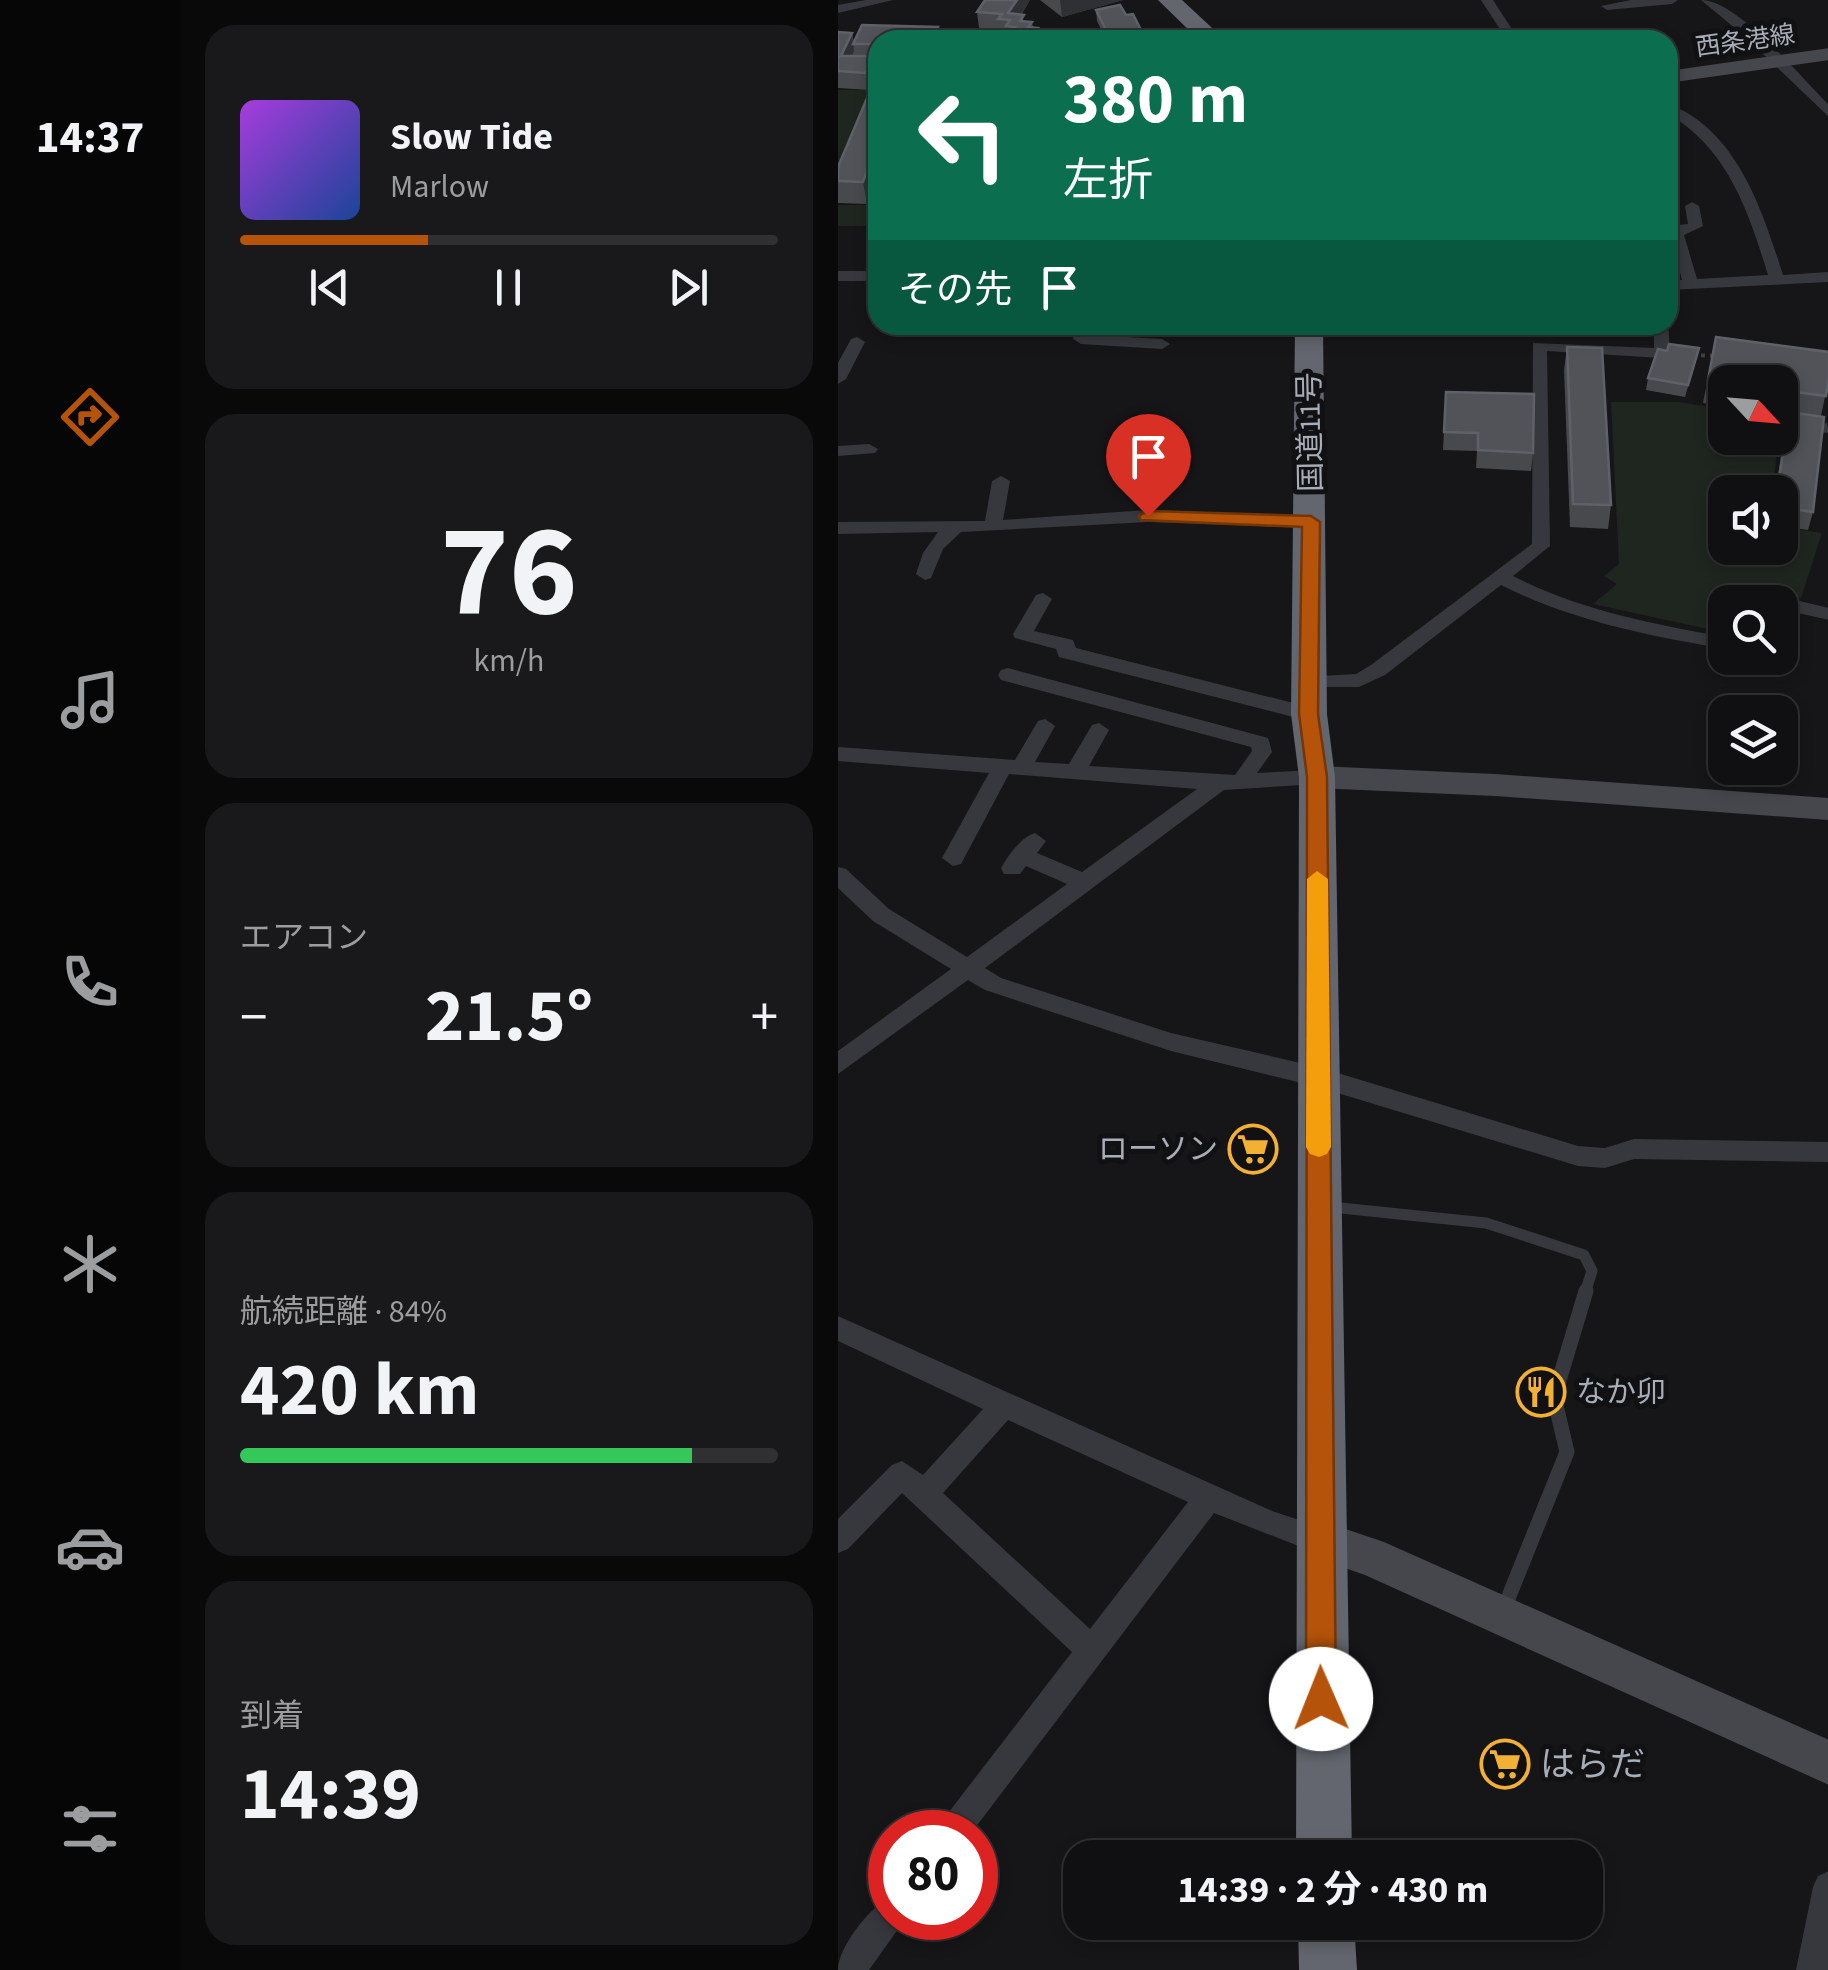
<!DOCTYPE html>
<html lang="ja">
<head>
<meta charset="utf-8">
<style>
  :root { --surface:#101012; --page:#19191b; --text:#f1f3f6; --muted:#9c9d9f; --line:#303032; --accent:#b45309 }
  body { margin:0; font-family:"Source Sans 3","Noto Sans JP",sans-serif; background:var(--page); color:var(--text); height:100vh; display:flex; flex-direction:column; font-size:38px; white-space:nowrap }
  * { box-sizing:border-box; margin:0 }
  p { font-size:32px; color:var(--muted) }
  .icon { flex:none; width:55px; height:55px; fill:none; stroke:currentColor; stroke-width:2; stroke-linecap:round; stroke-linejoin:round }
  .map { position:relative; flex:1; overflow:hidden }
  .side { display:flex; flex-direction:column; gap:25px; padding:25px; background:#09090a; width:658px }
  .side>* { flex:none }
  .guide { position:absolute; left:30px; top:30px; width:810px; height:305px; border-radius:30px; box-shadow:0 5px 15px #0003,0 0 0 2px var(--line); background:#0b6e4f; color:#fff; overflow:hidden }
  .needle { width:65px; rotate:116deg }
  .fabs { position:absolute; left:870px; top:365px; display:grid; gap:20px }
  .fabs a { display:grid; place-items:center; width:90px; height:90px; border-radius:20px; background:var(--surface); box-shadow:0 5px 15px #0003,0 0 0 2px var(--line); font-size:50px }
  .speed { position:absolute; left:30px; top:1810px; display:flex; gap:20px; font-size:50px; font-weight:700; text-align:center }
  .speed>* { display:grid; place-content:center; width:130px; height:130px; border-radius:50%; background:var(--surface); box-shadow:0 5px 15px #0003,0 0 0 2px var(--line); line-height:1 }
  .speed .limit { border:15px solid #d22; background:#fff; color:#111 }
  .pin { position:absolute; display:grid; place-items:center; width:85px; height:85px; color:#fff; margin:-102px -42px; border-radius:50% 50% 50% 0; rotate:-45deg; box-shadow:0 0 10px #0007 }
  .pin .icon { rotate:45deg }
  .me { position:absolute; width:110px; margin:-55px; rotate:359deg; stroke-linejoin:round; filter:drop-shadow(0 0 8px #0008) }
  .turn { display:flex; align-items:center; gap:35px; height:210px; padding:0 30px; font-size:45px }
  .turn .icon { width:130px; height:130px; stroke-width:2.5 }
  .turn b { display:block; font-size:70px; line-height:85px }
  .then { display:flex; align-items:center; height:95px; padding:0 30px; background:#0003; gap:20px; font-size:38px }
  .big { font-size:75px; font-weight:700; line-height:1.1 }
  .side .widget { flex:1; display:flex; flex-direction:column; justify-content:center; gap:15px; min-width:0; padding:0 35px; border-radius:30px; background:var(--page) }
  .side .dial { align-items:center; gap:0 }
  .dial b { font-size:130px; line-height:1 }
  .song { display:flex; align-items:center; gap:30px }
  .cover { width:120px; height:120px; border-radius:15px; background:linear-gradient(135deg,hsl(280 70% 55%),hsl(220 70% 35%)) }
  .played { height:10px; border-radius:5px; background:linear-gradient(90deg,var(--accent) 35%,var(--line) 35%) }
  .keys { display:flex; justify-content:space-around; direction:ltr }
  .heat { display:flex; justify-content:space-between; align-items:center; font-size:55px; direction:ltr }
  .charge { height:15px; border-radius:8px; background:linear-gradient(90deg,#34c759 84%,var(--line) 0) }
  .trip { position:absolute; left:225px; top:1840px; width:540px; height:100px; border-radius:30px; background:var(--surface); box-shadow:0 5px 15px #0003,0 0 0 2px var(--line); font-weight:700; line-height:100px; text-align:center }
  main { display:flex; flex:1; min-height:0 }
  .tabs { display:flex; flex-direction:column; width:180px; justify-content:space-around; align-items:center; background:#060607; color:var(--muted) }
  .tabs .icon { width:70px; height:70px }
  .tabs .on { color:var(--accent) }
  .tabs b { font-size:45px; color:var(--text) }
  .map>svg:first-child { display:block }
</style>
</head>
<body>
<main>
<nav class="tabs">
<b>14:37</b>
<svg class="icon on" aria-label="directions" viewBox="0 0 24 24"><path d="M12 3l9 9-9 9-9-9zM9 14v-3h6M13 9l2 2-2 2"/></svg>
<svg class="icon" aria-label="music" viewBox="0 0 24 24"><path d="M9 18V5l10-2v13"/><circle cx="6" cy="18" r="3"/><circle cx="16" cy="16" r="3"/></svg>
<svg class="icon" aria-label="phone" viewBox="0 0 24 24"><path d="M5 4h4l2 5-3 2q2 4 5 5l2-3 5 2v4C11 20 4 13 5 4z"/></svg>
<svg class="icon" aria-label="climate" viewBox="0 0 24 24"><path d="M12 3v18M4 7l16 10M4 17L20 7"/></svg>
<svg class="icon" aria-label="car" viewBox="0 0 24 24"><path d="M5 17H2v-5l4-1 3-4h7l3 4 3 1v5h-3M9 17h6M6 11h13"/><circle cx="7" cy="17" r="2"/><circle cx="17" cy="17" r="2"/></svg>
<svg class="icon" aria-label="filters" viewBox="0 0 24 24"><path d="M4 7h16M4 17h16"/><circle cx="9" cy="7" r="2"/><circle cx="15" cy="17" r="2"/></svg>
</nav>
<section class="side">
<div class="widget">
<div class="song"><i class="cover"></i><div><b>Slow Tide</b><p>Marlow</p></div></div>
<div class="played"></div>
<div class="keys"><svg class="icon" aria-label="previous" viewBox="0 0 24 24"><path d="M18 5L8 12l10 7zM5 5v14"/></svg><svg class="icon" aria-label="pause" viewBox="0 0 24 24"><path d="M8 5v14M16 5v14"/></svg><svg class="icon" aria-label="next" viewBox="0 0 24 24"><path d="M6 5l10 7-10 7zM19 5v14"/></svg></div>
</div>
<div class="widget dial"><b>76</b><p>km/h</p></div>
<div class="widget"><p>エアコン</p>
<div class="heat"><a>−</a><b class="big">21.5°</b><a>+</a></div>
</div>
<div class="widget"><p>航続距離 · 84%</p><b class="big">420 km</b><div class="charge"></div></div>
<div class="widget"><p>到着</p><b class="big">14:39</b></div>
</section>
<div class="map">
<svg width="991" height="1970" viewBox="0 0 991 1970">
  <rect width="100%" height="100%" fill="#161618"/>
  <!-- green -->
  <g fill="#1e261f">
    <path d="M0 90H37L0 185Z"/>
    <path d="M40 189V226H0V205H33Z"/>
    <path d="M773 402H840L887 409 888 438H941L934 492H888V548H942L943 527 984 533 963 598 907 585 900 602H888L887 629 879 631 755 604 779 584 766 576 781 564Z"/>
  </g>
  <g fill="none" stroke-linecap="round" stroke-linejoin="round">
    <!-- path -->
    <path stroke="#3d3f44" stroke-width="4" stroke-dasharray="4 5" stroke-linecap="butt" d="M854 355 878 356"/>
    <!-- lane-far1 -->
    <path stroke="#37383d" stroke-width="11" d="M493 1207 648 1223 746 1255 754 1271 747 1293"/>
    <!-- lane -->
    <path stroke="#37383d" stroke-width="15" d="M665 1611 729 1452 716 1397 748 1291"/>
    <!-- street -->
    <g fill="#37383d" fill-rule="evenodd">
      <path d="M28 0H55L0 13V5Z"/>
      <path d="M643 0H655L681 40H669Z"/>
      <path d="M793 0H840L834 4 769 10 763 6Z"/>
      <path d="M863 0C900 0 963 78 991 105V117L904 34Z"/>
      <path d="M747 34 752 40H714Z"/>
      <path d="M830 104C899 129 925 212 945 275L991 272V282L830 290V280H844L830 226 850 224 847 206 854 202 861 206 865 226 846 235 859 279 930 275C911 213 890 148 830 114Z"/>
      <rect x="0" y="271" width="40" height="10"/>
      <path d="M830 322 832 353 824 358 709 351 712 546 675 576C742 610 814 624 888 637V649C811 636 734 621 663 585L547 675 521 687H464L461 682 464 677 518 674 533 665 694 544 695 343 816 348V325Z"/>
      <path d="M240 325H256L252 335 324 339 332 344 324 349 243 344 235 339Z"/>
      <path d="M19 337 27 342 8 379 0 384V363L13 339Z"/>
      <path d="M989 423 991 433 983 432V424Z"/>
      <path d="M31 444 40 449 37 453 0 456V446Z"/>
      <path d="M163 476 172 481 165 520 310 510 473 516 482 522 473 528 310 522 123 532 105 549 93 578 87 580 78 574 85 553 100 532 0 534V522L147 521 154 481Z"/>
      <path d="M919 591 991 608V620L942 609V602H907L912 593Z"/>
      <path d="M205 593 214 599 196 631 235 640 238 648 471 707 481 714 471 721 221 657 218 649 177 638 175 634 198 595Z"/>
      <path d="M170 668 430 738 434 752 419 773 479 770 489 777 479 784 386 790 147 968 163 978 333 1033 480 1067 740 1146 767 1148 796 1139 991 1142V1162L796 1159 767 1168 740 1166 480 1087 333 1051 147 990 130 980 0 1074V1051L113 969 35 921 0 888V867L8 869 51 909 129 957 229 884 188 866 182 874H166L163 868C170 856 183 837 197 833L208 841 199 853 244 872 359 789 171 774 123 864 115 866 104 858 151 773 0 761V747L177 760 200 721 207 719 217 726 197 762 231 764 254 725 261 723 271 730 251 766 397 775 414 751 413 747 163 680 160 675 163 670Z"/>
      <path d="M0 1316 434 1511 491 1530 495 1540 491 1550 481 1554 376 1513 134 1832H100L104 1821 234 1652 64 1493 10 1549 0 1553V1519L54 1465 64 1461 85 1475 145 1409 0 1341ZM170 1420 350 1502 252 1629 105 1493Z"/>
      <path d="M991 1871 990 1970H958L975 1887 980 1876Z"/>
      <path d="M52 1898V1918H66L63 1925 31 1970H0C0 1948 31 1907 52 1898Z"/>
    </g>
    <!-- secondary -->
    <g fill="#45474d" fill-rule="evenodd">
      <path d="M991 48V60L830 83V71Z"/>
      <path d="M479 766 657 774 991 798V820L657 796 479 788 469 784 464 777 469 770Z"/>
      <path d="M481 1520 546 1542 991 1740V1785L527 1575 467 1554 461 1540 467 1526Z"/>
    </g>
    <!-- highway -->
    <g fill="#63666e" fill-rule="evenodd">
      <path d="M320 0H344L387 40H361Z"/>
      <path d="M457 325H485L489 714 497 777 514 1858H458L461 777 453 714Z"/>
      <path d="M460 1922H516L519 1970H461Z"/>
    </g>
  </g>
  <!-- wall -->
  <g fill="#47494d">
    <path d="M147 0H192L183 15 186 21 194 22 195 28 201 40H170V36H162V30L141 28 139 12Z"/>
    <path d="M202 0H285L224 17Z"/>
    <path d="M258 10 288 15 303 30 304 40H268L259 21Z"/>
    <path d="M0 32 14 33 16 42 40 40V61H36L39 73 32 90 0 88Z"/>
    <path d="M40 72V187H36L29 204 0 203V167Z"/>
    <path d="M878 337 991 352V377L983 416 986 417 975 512 970 530 942 526V492H937L950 415 942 414V382H888V406L865 403Z"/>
    <path d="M729 347 773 505 770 529 732 527 726 370Z"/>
    <path d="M861 348 847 397 808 390 810 378 829 351Z"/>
    <path d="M608 392 695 453 693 471 638 468 639 451 605 450Z"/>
  </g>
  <!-- shaded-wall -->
  <g fill="#2f3033">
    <path d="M179 0H192L174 27 170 13Z"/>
    <path d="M222 0H285L224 17Z"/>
    <path d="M100 27 102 40H94Z"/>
    <path d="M200 28 201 40H197L196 34Z"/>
    <path d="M14 33 16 51 7 73 3 56Z"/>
    <path d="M35 56 39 73 32 90 28 73Z"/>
    <path d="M31 165 36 187 29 204 25 182Z"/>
  </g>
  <!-- building -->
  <g fill="#525359" stroke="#5f6168" stroke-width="2.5">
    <path d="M147 0H179L170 13 186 15 182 21 194 22 190 27 200 28 196 34 173 32 177 27 168 26 172 20 160 19 164 14 139 12Z"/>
    <path d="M282 5 288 15 295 14 303 30 269 32 258 10Z"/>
    <path d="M24 25 100 27 94 40H40V44H15Z"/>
    <path d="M0 32 14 33 3 56H35L28 73 0 71Z"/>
    <path d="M118 32H156L153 40H108L109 38H116Z"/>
    <path d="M40 72V145L37 152H40V165H31L25 182 0 181V167Z"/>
    <path d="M878 337 991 352V377L988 396 942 390V382H889L870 380Z"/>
    <path d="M831 344 861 348 850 385 810 378 820 349 829 351Z"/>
    <path d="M729 347 764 348 773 505 735 504Z"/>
    <path d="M608 392 696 394 695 453 640 450V433L606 432Z"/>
    <path d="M951 412 986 417 975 512 942 507V492H939Z"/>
  </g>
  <!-- route -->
  <path fill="#b45309" stroke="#753606" stroke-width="2.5" d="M310 511 473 516 482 522 480 714 489 777 498 1699 494 1709 483 1714 473 1709 468 1699 469 777 461 714 464 527 303 520 301 516Z"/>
  <!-- slow -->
  <path fill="#f59e0b" d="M479 871 490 879 493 1147 489 1154 481 1157 472 1154 468 1147 469 879Z"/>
  <!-- icons -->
  <defs>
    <g id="supermarket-ring" transform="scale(2.5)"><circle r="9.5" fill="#111113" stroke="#f2b134" stroke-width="1.5"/><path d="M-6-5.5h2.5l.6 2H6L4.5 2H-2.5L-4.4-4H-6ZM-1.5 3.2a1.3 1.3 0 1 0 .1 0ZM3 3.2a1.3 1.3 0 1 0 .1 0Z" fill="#f2b134"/></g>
    <g id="restaurant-ring" transform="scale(2.5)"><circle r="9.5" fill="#111113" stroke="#f2b134" stroke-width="1.5"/><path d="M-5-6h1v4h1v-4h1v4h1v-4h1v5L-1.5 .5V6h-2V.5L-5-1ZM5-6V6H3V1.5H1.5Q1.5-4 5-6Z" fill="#f2b134"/></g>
  </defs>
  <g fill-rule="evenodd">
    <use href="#supermarket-ring" x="415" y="1149"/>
    <use href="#restaurant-ring" x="703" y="1392"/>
    <use href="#supermarket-ring" x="667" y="1764"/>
  </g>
  <g text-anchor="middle" stroke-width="10" stroke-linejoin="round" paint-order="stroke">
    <!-- far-street labels -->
    <g font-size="25" fill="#a8adb8" stroke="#111113">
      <text transform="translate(907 40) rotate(-8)" y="9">西条港線</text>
    </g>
    <!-- street labels -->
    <g font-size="30" fill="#a8adb8" stroke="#111113">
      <text transform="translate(472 432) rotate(-91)" y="10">国道11号</text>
    </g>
    <!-- poi labels -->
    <g font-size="30" fill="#a8adb8" stroke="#111113" text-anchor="end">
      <text x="380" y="1159">ローソン</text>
      <text x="738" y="1402" text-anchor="start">なか卯</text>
    </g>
    <!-- near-poi labels -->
    <g font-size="35" fill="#a8adb8" stroke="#111113" text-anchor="start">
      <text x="702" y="1776">はらだ</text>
    </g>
  </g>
</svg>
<div class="fabs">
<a><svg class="needle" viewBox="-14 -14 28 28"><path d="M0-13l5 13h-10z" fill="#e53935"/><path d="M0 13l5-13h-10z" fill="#9c9d9f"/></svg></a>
<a><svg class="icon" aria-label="sound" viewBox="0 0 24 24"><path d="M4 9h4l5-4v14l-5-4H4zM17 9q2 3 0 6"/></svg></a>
<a><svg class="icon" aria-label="search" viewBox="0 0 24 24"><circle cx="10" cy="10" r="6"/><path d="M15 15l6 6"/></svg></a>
<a><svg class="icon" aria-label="layers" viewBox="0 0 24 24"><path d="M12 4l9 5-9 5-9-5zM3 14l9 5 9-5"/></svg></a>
</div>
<div class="speed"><div class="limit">80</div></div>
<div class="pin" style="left:310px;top:516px;background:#d93025"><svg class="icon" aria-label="arrive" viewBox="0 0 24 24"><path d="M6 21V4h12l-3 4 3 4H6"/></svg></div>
<svg class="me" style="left:483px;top:1699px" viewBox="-20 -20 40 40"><circle r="19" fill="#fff"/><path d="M0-13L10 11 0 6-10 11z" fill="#b45309"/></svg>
<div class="trip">14:39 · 2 分 · 430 m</div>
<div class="guide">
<div class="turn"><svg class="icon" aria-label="left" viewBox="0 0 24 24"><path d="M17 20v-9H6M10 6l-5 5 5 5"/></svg><div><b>380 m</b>左折</div></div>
<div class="then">その先<svg class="icon" aria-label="arrive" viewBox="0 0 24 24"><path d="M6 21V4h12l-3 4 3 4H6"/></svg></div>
</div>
</div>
</main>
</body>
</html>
